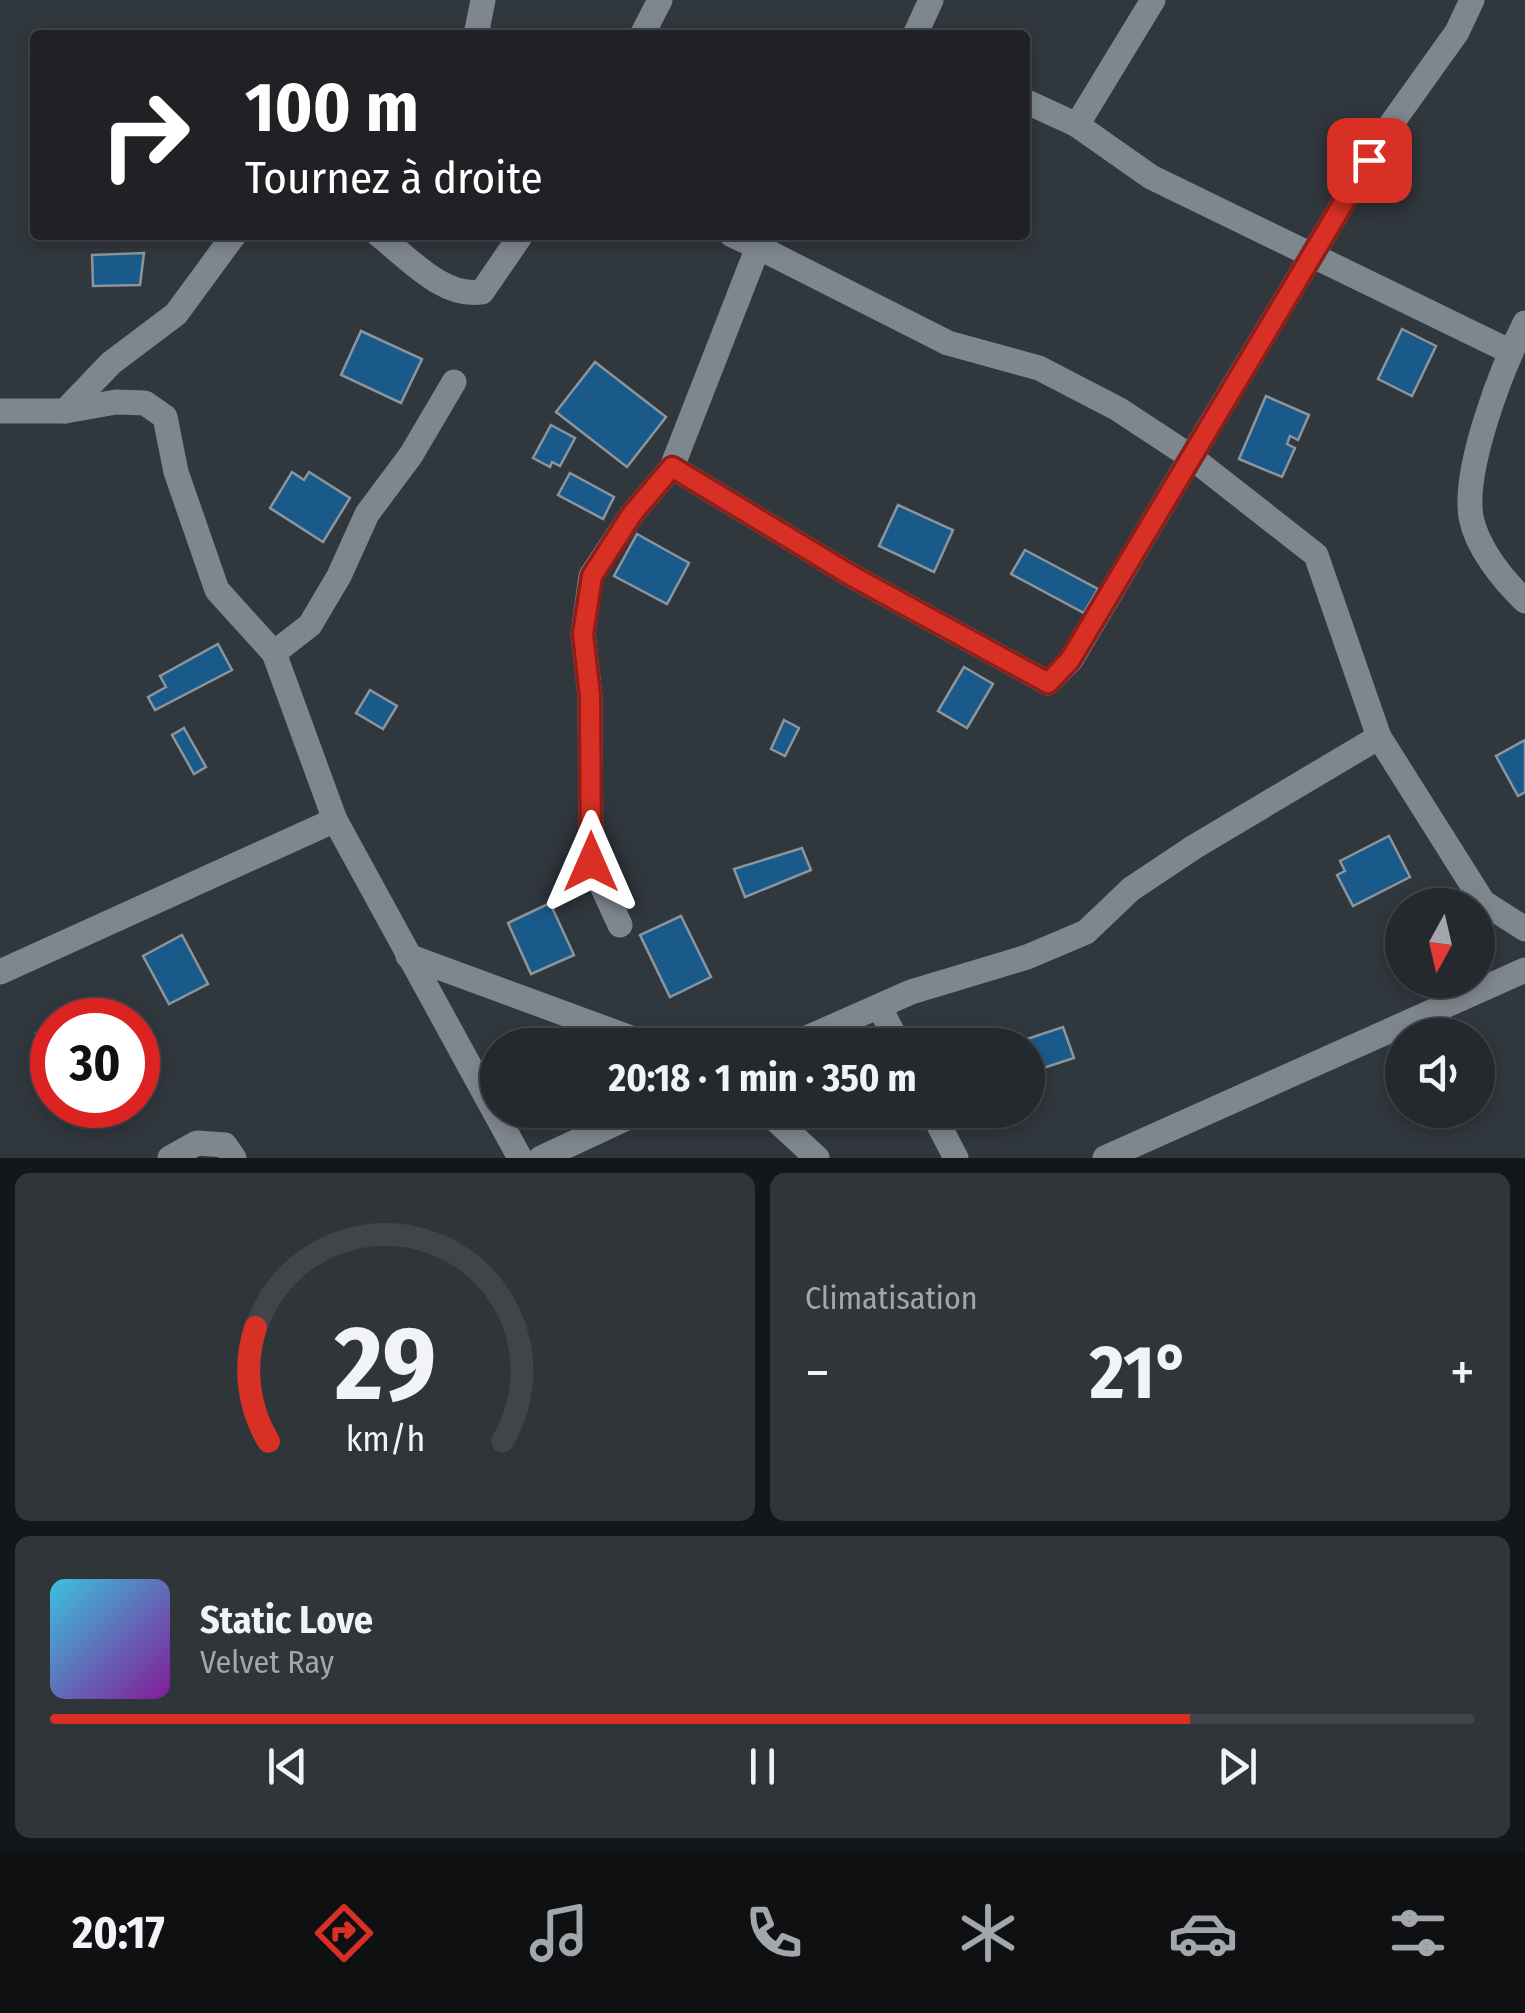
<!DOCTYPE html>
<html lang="fr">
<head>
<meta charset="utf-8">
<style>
  :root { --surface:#24292e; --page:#30353a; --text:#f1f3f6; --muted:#a3a6aa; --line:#41454a; --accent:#d93025 }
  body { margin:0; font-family:"Fira Sans Condensed",sans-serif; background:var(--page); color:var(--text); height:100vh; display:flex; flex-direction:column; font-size:38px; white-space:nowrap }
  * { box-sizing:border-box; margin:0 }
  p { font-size:32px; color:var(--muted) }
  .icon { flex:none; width:55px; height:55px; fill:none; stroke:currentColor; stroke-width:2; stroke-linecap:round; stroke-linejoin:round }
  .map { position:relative; height:1158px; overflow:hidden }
  .side { display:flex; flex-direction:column; gap:15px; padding:15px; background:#141719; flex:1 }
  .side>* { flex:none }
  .guide { position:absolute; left:30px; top:30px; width:1000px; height:210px; border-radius:10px; box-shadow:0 5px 15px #0003,0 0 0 2px var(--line); background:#202124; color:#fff; overflow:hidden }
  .needle { width:65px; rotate:188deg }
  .fabs { position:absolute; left:1385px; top:888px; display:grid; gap:20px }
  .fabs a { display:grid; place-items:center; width:110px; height:110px; border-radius:50%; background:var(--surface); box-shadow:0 5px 15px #0003,0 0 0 2px var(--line); font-size:50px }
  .speed { position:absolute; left:30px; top:998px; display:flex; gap:20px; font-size:50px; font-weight:700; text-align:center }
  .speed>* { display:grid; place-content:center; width:130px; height:130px; border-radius:50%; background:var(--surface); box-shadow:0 5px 15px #0003,0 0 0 2px var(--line); line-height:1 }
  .speed .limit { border:15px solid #d22; background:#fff; color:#111 }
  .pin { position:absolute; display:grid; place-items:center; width:85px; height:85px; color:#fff; margin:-42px; border-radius:20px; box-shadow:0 5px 15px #0006 }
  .me { position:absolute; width:110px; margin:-55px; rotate:0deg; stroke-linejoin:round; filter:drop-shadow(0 0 8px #0008) }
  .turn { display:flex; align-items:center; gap:35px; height:210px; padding:0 50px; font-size:45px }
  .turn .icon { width:130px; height:130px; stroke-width:2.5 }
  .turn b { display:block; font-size:70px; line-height:85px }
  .big { font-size:75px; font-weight:700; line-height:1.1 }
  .side .tile { flex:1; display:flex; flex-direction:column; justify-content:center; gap:15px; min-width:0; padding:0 35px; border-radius:15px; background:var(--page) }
  .side .dial { align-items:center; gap:0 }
  .dial svg { height:260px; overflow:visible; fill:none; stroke:var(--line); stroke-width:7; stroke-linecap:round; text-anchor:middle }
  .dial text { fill:var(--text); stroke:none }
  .song { display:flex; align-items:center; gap:30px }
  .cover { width:120px; height:120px; border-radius:15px; background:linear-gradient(135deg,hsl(190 70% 55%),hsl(290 70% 35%)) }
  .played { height:10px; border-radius:5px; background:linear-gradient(90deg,var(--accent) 80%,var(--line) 80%) }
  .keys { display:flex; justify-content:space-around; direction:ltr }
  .heat { display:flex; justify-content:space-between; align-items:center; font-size:55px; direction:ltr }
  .side .tiles { flex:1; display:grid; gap:15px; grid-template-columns:1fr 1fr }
  .tile:last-child { grid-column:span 2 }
  .trip { position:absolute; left:480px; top:1028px; width:565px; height:100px; border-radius:50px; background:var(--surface); box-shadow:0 5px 15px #0003,0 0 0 2px var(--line); font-weight:700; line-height:100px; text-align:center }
  .tabs { display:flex; height:160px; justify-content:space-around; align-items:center; background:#0e1012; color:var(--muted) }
  .tabs .icon { width:70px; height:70px }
  .tabs .current { color:var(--accent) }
  .tabs b { font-size:45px; color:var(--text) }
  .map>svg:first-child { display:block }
</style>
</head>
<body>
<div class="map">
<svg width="1525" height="1158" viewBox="0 0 1525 1158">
  <rect width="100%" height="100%" fill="#30373d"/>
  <!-- building -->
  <g fill="#195a8b" stroke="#8c949c" stroke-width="2.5">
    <path d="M144 253 140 285 93 286 92 255Z"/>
    <path d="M1402 329 1436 346 1412 396 1378 379Z"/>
    <path d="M361 331 422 359 401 403 341 375Z"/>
    <path d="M595 362 666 417 627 467 556 412Z"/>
    <path d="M1266 396 1309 415 1298 440 1290 436 1287 444 1295 448 1282 477 1239 459Z"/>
    <path d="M551 425 575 438 560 466 552 462 550 467 533 458Z"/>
    <path d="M292 472 304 480 309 472 350 498 323 542 270 508Z"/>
    <path d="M570 473 614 497 603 519 558 495Z"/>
    <path d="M898 505 953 530 934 572 879 546Z"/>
    <path d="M637 534 689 563 667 604 614 576Z"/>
    <path d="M1025 550 1098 589 1084 613 1011 574Z"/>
    <path d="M218 644 232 670 155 710 148 697 166 687 160 676Z"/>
    <path d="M964 667 993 684 967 728 938 711Z"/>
    <path d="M370 690 397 706 383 729 356 713Z"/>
    <path d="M784 720 799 728 785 756 771 749Z"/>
    <path d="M184 728 206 767 194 774 172 735Z"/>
    <path d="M1525 740V792L1518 796 1496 756Z"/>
    <path d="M1389 836 1410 877 1353 906 1337 875 1345 871 1340 861Z"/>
    <path d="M802 848 811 870 745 897 734 869Z"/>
    <path d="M550 903 574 955 531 974 508 923Z"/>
    <path d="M681 916 711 977 670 997 640 935Z"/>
    <path d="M182 935 208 984 169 1004 143 956Z"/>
    <path d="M52 1026V1059L48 1061 36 1033Z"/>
    <path d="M1063 1027 1074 1058 1028 1073V1045H1009Z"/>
  </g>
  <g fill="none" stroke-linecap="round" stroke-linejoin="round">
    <!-- street -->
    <g stroke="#7f878e" stroke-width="25">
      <path d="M1472 0 1457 32 1387 130 1191 457 1316 555 1379 737 1483 902 1525 929"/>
      <path d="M476 35 483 0"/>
      <path d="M642 35 660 0"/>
      <path d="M915 35 931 0"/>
      <path d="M1025 101 1077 125 1151 177 1511 352"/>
      <path d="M1077 125 1153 0"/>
      <path d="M379 235C408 258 443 298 482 292L521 235"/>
      <path d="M732 235 758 247 767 235"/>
      <path d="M1525 323C1502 368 1463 468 1471 517 1477 548 1503 580 1525 601"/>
      <path d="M0 411H65L116 402 145 403 165 417 176 472 217 590 274 653 310 625 339 576 367 514 411 455 454 382"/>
      <path d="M65 411 111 363 176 314 234 235"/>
      <path d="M274 653 335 820 520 1158"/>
      <path d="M620 925 591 862 590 696 583 634 591 576 632 514 672 467 758 247 948 343 1039 368 1118 409 1191 457 1071 660 1048 683 852 576 672 467"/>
      <path d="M408 956 650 1045"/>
      <path d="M0 972 335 820"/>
      <path d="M880 1008 899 1045"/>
      <path d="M791 1045 911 992 1027 957 1086 932 1131 889 1194 847 1379 737"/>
      <path d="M765 1110 817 1158"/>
      <path d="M931 1110 956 1158"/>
      <path d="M170 1158 197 1143 225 1145 234 1158"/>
      <path d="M541 1158 644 1110"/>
      <path d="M1105 1158 1525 970"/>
    </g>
  </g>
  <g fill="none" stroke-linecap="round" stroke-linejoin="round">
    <!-- route casing -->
    <g stroke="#8d1f18" stroke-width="25">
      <path id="route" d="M591 862 590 696 583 634 592 576 632 514 672 467 852 576 1048 683 1070 660 1369 160"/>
    </g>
    <!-- route -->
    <use href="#route" stroke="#d93025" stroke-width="18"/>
  </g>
</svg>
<div class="fabs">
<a><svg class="needle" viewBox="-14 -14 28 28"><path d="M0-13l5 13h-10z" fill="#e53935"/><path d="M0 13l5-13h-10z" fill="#a3a6aa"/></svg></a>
<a><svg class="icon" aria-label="sound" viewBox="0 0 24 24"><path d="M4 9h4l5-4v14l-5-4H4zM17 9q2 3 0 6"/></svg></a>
</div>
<div class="speed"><div class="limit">30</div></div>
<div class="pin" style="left:1369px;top:160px;background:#d93025"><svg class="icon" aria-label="arrive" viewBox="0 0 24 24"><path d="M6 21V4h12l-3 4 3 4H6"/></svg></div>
<svg class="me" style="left:591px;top:862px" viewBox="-20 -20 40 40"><path d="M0-17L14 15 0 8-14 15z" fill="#d93025" stroke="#fff" stroke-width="4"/></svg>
<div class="trip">20:18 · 1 min · 350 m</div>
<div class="guide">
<div class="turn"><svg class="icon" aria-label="right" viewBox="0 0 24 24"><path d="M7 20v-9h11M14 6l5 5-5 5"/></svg><div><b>100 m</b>Tournez à droite</div></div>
</div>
</div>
<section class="side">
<div class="tiles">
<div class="tile dial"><svg viewBox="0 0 100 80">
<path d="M14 69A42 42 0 1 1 86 69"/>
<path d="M14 69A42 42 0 0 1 10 34" stroke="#d93025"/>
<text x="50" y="56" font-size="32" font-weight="700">29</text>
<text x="50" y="72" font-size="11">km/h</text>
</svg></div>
<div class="tile"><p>Climatisation</p>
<div class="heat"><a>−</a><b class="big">21°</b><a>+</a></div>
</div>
<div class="tile">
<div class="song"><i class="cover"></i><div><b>Static Love</b><p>Velvet Ray</p></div></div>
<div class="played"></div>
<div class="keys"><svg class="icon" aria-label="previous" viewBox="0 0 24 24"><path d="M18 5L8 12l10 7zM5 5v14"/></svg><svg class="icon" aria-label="pause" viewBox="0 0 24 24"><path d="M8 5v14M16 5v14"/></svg><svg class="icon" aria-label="next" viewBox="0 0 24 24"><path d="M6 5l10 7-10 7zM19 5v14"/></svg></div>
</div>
</div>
</section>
<nav class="tabs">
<b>20:17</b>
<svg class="icon current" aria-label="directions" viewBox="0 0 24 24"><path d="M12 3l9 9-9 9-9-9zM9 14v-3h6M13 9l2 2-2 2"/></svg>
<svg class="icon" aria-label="music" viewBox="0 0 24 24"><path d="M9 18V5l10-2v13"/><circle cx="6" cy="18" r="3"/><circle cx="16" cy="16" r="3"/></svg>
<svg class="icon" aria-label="phone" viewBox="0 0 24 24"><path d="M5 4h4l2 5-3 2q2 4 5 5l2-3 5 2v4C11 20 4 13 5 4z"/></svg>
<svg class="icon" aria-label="climate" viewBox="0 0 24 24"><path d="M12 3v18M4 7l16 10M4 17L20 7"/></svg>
<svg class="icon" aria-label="car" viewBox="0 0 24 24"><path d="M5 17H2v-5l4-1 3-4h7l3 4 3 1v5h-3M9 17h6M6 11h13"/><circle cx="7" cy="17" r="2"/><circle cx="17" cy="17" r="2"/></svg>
<svg class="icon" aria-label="filters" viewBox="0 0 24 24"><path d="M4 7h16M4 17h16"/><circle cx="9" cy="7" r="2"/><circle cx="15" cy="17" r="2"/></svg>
</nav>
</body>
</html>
